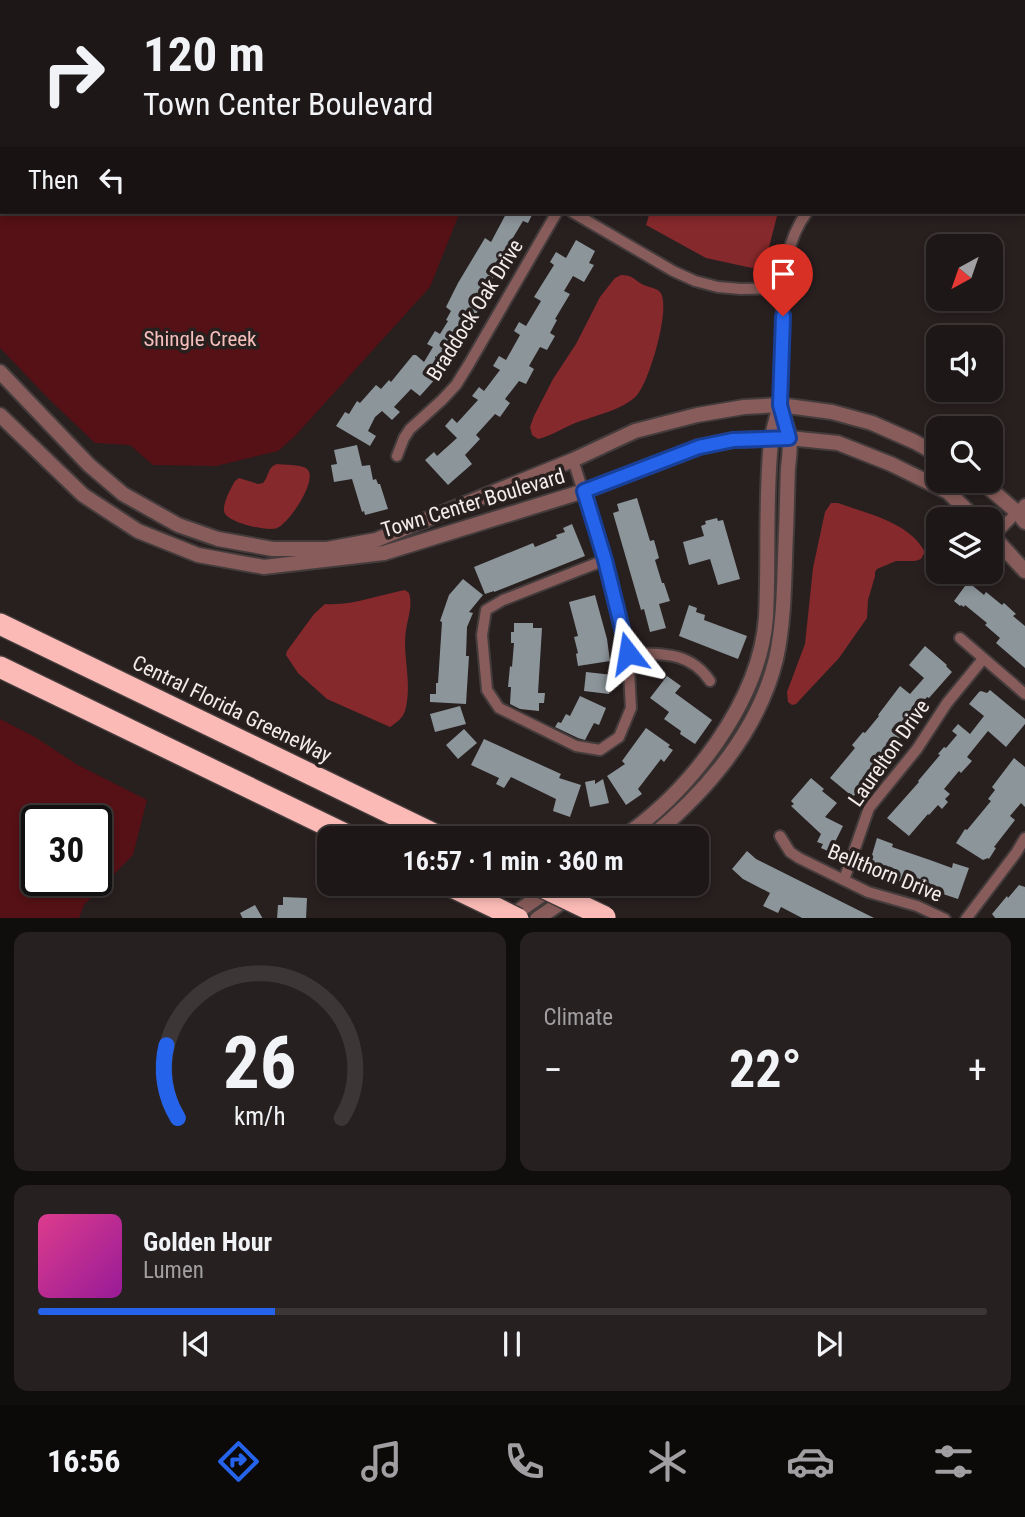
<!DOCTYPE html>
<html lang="en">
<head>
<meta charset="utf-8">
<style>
  :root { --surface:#1e1717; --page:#262020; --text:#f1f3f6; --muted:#a19fa1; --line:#3c3636; --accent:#2563eb }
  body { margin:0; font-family:"Roboto Condensed",sans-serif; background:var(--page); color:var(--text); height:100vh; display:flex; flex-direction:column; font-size:26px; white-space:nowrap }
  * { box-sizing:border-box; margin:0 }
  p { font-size:23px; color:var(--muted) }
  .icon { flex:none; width:38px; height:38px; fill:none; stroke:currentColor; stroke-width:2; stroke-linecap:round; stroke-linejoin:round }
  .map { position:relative; height:918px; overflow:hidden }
  .sheet { display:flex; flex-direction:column; gap:14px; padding:14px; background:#100d0d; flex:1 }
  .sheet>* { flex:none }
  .hud { position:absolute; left:0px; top:0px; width:1026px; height:214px; box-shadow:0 4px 10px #0003,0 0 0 2px var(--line); background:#1e1717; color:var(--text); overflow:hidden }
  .needle { width:46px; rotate:220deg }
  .tools { position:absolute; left:926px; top:234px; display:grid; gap:14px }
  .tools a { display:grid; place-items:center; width:77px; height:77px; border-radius:14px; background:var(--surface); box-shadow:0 4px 10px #0003,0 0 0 2px var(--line); font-size:35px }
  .speed { position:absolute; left:21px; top:805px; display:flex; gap:14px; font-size:35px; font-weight:700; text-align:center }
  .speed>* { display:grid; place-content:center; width:91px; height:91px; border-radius:50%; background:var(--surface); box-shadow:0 4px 10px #0003,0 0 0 2px var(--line); line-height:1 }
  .speed .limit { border:4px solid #111; border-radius:10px; background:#fff; color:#111 }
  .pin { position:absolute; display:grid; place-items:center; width:60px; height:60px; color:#fff; margin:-72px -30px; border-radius:50% 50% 50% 0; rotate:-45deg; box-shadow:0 0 7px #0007 }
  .pin .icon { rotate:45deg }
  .me { position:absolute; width:77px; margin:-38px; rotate:346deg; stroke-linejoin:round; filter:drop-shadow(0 0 5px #0008) }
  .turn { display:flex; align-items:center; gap:24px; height:147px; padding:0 28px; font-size:32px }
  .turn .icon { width:91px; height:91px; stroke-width:2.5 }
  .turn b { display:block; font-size:49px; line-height:60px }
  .then { display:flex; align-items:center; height:66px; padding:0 28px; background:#0003; gap:14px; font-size:26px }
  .big { font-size:52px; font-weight:700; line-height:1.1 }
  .sheet .card { flex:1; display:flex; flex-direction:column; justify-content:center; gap:10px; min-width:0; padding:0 24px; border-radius:14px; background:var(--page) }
  .sheet .dial { align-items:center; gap:0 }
  .dial svg { height:182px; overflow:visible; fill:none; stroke:var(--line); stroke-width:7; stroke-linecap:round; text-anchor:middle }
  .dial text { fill:var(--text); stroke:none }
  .song { display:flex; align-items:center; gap:21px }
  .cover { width:84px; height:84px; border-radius:10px; background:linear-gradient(135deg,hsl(330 70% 55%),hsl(300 70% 35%)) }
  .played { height:7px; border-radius:4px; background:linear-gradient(90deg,var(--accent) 25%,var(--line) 25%) }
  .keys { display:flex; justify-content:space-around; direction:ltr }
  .heat { display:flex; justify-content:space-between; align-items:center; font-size:38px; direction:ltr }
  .sheet .tiles { flex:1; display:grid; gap:14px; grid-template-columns:1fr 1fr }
  .card:last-child { grid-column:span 2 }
  .trip { position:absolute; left:317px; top:826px; width:392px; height:70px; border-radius:14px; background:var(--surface); box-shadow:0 4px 10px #0003,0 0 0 2px var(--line); font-weight:700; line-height:70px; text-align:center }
  .menu { display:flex; height:112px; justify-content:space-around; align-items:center; background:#0c0909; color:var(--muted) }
  .menu .icon { width:49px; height:49px }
  .menu .selected { color:var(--accent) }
  .menu b { font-size:32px; color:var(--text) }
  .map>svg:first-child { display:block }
</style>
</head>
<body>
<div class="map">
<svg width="1025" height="919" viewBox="0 0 1025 919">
  <rect width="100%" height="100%" fill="#281f1f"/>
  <!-- green -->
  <g fill="#551115" fill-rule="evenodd">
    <path d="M0 0H601V2H2V212H460L430 287 295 436 278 451 216 466 153 465 130 445 95 443 50 400 0 348Z"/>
    <path d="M0 719 35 737 76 764 147 800 133 855 84 905 79 918H0ZM37 821H96V880H37Z"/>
  </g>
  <!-- water -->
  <g fill="#86292c">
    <path d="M650 212H778L765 263 752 268 706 258 646 225Z"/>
    <path d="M621 275C631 275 633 278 640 283 646 287 655 287 660 292 672 306 649 383 637 395 624 410 592 416 573 424 561 429 551 436 538 439L532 435 530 427 534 416 553 379 576 344 600 297 615 278Z"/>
    <path d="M277 464C284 465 304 464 308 470 317 482 289 523 277 528 267 532 225 522 224 511 223 502 231 488 235 481L239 478 258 484 263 483C269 477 267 467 277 464Z"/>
    <path d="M831 503H838C868 514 909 522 925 552L921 559 915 561H896L877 569 875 572V576L868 600 867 618 839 658 796 704 792 705 788 702 787 692 805 644 813 568 825 512Z"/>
    <path d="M405 590 409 593C413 605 408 617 406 630 402 656 413 684 405 711 403 718 396 723 390 727L327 699 298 673 286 655 287 651 314 614 325 604C352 606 378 595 405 590Z"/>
  </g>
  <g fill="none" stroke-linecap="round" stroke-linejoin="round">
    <!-- stream -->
    <g stroke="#86292c" stroke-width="2.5">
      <path d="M348 2 350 0"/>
      <path d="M0 144H2"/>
    </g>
  </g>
  <!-- building -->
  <g fill="#8c959a">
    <path d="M507 212H527L532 215 528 223 523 221 511 241 513 242 505 256 508 258 502 270 499 268 488 287 490 289 474 318 472 317 451 352 454 354 448 363 435 356 438 376 420 396 411 389 394 407 400 412 392 420 382 411 375 417 368 431 376 436 370 446 336 426 345 412 349 414 357 401 360 403 376 385 381 389 389 380 391 382 413 355H416L424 362 433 347 427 344 435 331 440 334 448 321 446 320 451 311 446 307 458 283 485 238 491 242Z"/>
    <path d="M576 240 595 251 589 263 594 265 584 282 573 276 564 291 570 294 555 319 557 320 550 333 555 336 547 350 540 347 529 366 534 369 526 384 519 381 505 399 510 403 500 417 495 414 476 435 480 439 465 455 472 464 448 485 425 460 434 452 437 456 457 438 445 426 452 418 457 423 478 400 472 396 479 387 484 391 500 370 493 366 499 356 506 360 520 335 514 331 519 322 526 326 541 301 534 297 554 265 550 262 556 252 566 258Z"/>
    <path d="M357 445 362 466 370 465 373 480 376 479 378 484H380L388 509 365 515 364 511 362 512 352 479 334 482 331 465 337 464 334 450Z"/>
    <path d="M637 498 650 541 654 540 659 558 655 560 662 583H664L670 601 659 604 666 628 650 632 644 609 641 610 613 513 619 511 617 504Z"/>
    <path d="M717 518 718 521 723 520 740 579 718 585 710 559 689 565 683 542 704 536 701 526 706 524 705 521Z"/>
    <path d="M572 524 585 556 494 592V591L485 594 474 567 533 543 535 547 557 538 556 535 565 532 563 528Z"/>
    <path d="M463 579 483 595 469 612 473 613 467 627 466 656H469L466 704 430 702V694H436V683H438L442 622 440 621 449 595Z"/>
    <path d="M968 582 984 595 986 592 1002 605 1004 603 1016 614 1013 616 1025 626V668L996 643 1000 638 985 625 987 623 965 605 964 607 961 605 960 606 954 601Z"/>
    <path d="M595 595 607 639 610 661 578 666 576 654 578 653 574 637 578 636 569 602Z"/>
    <path d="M689 605 697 608 696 612 705 615 704 620 747 636 738 659 679 636Z"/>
    <path d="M514 623H533V628H542L538 693H545L544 703H539V711L520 709 510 704 511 687H508L510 666 512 667 514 643H511V632H514Z"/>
    <path d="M925 646 947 665 946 666 952 672 929 698 927 697 917 709 919 710 907 725 909 727 896 742 897 744 890 755 884 762 882 761 858 789 859 790 853 797 830 778 855 748 852 745 863 732 865 733 879 716 878 715 900 686 910 694 924 678 909 665Z"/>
    <path d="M586 672 613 675 609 694 584 691Z"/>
    <path d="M667 676 681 686 675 693 712 720 695 744 680 734 681 731 664 719 669 712 650 698Z"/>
    <path d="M990 690 1025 719V724L1006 747 988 731 967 757 972 761 961 773 959 771 944 789 950 794 945 799 948 802 942 809 938 805 929 815 928 814 909 836 887 818 919 782 918 781 940 755 938 754 944 747 946 748 957 735 952 731 958 724 970 734 984 716 969 704 979 692 981 691 987 693Z"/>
    <path d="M580 696 606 708 599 725 594 723 585 740 578 738 555 727 558 722 561 723 566 714 570 716Z"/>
    <path d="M460 706 466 724 435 732 430 714Z"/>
    <path d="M646 728 670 745 668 747 673 750 664 762 661 759 638 789 642 794 626 805 607 776 625 764 622 761Z"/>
    <path d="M464 729 477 743 458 759 446 745Z"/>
    <path d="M484 739 561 774 559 778 581 785 570 817 553 811 556 799 511 777 504 788 496 784 499 778 471 765Z"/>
    <path d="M1014 758 1025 767V807L1021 803 1010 816 1015 820 994 847 996 848 989 859 988 858 983 860 956 843 965 829 967 830 991 801 988 799 995 790 992 787Z"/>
    <path d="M811 778 824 789 822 791 837 803 825 817 843 826 830 852 821 848 823 844 817 842 821 834 791 806 794 804 791 801Z"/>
    <path d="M603 779 609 803 590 807 585 782 595 780V784Z"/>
    <path d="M877 838 893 844 892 847 930 860 952 868 953 863 969 868 958 899 940 893 939 894 871 872 869 865Z"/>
    <path d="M747 851 756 859 876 919H804L781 907 778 913 763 906 770 893 743 879 732 869Z"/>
    <path d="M1019 885 1025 887V919H996L992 914 1007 896 1008 898Z"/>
    <path d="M283 897 307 898 306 919H277L278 905H283Z"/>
    <path d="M255 905 263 919H243L240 913Z"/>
  </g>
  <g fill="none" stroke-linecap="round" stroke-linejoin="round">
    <!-- minor casing -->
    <g stroke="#443c3c" stroke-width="14">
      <g id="minor">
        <path d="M697 2 699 0"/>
        <path d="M1024 76H1025"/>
        <path d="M572 212 673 271 695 281 718 287 741 289 783 288"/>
        <path d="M780 405C781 380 782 354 782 328 783 288 782 246 807 212"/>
        <path d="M397 456 404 438 410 429 442 400 456 385 469 364 557 212"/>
        <path d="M573 460 605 560 628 653 631 708 619 737 600 750 576 746 499 708 487 690 482 635 486 610 503 600 605 560"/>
        <path d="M994 536 1025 504"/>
        <path d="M960 638 1025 694"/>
        <path d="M628 653C661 654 690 651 710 681"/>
        <path d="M780 836 790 852 799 858 868 892 917 906 945 919"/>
        <path d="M844 880 869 808 917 749 947 703 983 659"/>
        <path d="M966 919 1016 853 1025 838"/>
      </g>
    </g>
    <!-- tertiary casing -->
    <g stroke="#443c3c" stroke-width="18">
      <g id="tertiary">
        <path d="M0 372 89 465 123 494 178 525 218 539 273 549H327L376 540 573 460 635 431 697 415 744 407 780 405 832 412 872 423 915 442 938 455"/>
        <path d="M0 415 83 495 138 531 198 555 264 567 384 553 584 491 699 447 733 440 789 438 838 443 891 464 948 492 977 520"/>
        <path d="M981 481 1018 513 1025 522"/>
        <path d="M990 533 1025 571"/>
        <path d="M622 838C690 791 760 702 766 617 769 559 765 500 771 442 773 429 777 417 780 405"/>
        <path d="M650 838C707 791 758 732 776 659 785 618 784 574 786 532 787 511 787 489 788 468 789 458 791 446 789 436 787 426 783 416 781 406"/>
        <path d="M507 919 553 887"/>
        <path d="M537 919 588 884"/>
      </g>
    </g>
    <!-- motorway casing -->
    <g stroke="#443c3c" stroke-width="24">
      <g id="motorway">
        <path d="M0 624 442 838"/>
        <path d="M0 667 353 838"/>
        <path d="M446 884 498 909"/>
      </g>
    </g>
    <!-- minor -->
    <use href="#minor" stroke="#875c5a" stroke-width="10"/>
    <!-- tertiary -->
    <use href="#tertiary" stroke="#875c5a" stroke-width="14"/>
    <!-- motorway -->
    <use href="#motorway" stroke="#fbbab6" stroke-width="21"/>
    <!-- motorway-bridge casing -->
    <g stroke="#443c3c" stroke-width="24" stroke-linecap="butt">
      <g id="motorway-bridge">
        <path d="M536 884 605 917"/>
        <path d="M498 909 518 919"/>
      </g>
    </g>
    <!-- motorway-bridge -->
    <use href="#motorway-bridge" stroke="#fbbab6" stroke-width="21"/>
  </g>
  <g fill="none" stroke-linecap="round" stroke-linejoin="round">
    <!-- route casing -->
    <g stroke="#184099" stroke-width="18">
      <path id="route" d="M628 653 605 560 584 491 699 447 733 440 789 438 780 405 783 316"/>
    </g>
    <!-- route -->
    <use href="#route" stroke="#2563eb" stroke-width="12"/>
  </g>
  <g text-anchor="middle" stroke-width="7" stroke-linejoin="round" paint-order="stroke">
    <!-- street labels -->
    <g font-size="21" fill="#f2eceb" stroke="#281f1f">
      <text transform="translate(475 310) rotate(-58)" y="7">Braddock Oak Drive</text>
      <text transform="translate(473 503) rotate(-17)" y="7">Town Center Boulevard</text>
      <text transform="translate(232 709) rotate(26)" y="7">Central Florida GreeneWay</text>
      <text transform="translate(889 753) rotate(-55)" y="7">Laurelton Drive</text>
      <text transform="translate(885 873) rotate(22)" y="7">Bellthorn Drive</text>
    </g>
    <!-- park labels -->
    <g font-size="21" fill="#f6bfbc" stroke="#281f1f">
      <text x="200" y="346">Shingle Creek</text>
    </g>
  </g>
</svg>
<div class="tools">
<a><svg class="needle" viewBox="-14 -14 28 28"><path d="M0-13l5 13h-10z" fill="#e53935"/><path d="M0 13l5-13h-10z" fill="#a19fa1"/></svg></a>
<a><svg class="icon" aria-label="sound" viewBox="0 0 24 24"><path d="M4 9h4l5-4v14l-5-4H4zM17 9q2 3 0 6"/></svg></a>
<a><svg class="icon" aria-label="search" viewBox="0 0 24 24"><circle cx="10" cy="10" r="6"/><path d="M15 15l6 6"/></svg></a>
<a><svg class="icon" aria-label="layers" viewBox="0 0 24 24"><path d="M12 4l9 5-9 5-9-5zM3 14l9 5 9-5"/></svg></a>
</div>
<div class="speed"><div class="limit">30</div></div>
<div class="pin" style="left:783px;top:316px;background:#d93025"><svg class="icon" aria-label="arrive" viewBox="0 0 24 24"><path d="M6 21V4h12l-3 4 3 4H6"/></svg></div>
<svg class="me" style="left:628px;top:653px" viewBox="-20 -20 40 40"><path d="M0-17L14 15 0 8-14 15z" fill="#2563eb" stroke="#fff" stroke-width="4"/></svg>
<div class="trip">16:57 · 1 min · 360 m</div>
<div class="hud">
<div class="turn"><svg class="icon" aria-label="right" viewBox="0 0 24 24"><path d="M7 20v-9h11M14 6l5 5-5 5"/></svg><div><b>120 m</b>Town Center Boulevard</div></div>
<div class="then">Then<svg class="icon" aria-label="left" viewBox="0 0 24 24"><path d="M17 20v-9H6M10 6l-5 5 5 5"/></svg></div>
</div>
</div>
<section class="sheet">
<div class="tiles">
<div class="card dial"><svg viewBox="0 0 100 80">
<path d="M14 69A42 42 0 1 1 86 69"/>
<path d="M14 69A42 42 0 0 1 9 37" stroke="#2563eb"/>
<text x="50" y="56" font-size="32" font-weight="700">26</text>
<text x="50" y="72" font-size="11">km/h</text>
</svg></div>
<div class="card"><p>Climate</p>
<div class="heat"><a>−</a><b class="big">22°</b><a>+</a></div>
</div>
<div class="card">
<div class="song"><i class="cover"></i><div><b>Golden Hour</b><p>Lumen</p></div></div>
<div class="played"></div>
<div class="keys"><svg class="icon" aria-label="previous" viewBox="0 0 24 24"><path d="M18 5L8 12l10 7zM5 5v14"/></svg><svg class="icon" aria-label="pause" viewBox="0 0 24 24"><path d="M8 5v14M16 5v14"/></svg><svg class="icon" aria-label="next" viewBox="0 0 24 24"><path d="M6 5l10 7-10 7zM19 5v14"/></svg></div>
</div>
</div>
</section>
<nav class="menu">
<b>16:56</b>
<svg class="icon selected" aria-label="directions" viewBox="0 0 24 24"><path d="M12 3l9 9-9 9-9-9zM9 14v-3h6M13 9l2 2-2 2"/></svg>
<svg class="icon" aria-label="music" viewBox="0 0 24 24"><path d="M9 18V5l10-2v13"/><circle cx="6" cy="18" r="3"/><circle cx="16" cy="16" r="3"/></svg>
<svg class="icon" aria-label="phone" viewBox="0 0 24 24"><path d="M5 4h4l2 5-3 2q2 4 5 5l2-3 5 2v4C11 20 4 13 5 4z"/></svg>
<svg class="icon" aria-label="climate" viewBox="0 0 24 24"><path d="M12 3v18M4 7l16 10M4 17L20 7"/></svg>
<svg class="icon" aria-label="car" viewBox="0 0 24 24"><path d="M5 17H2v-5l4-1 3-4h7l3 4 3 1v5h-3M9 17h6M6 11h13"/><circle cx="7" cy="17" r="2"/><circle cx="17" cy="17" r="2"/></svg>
<svg class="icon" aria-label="filters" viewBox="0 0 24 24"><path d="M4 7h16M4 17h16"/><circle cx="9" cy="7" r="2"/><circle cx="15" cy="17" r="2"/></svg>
</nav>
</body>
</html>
